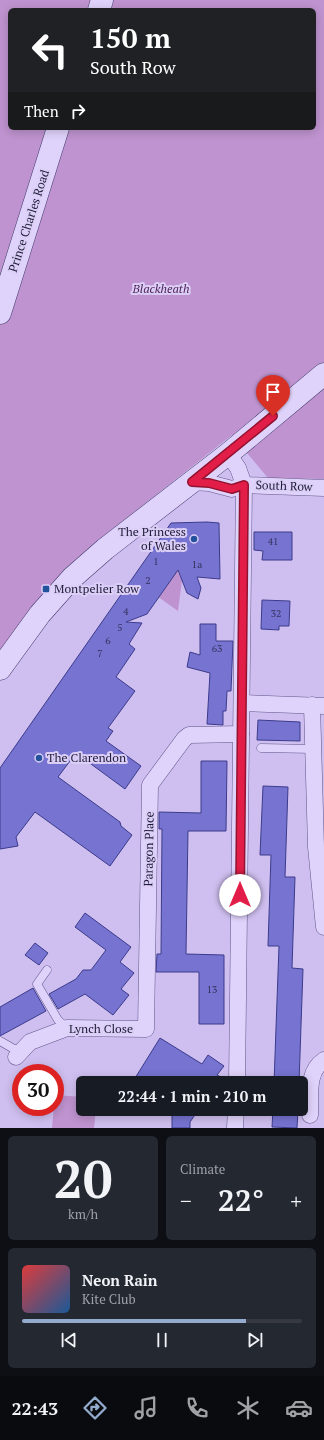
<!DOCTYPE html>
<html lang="en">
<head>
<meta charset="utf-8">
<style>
  :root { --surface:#171b24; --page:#242831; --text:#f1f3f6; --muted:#9ea1a6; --line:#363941; --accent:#94abce }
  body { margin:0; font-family:"PT Serif",serif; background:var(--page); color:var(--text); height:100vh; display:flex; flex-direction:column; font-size:15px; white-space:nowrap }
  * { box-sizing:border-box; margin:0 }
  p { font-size:13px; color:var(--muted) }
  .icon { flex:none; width:22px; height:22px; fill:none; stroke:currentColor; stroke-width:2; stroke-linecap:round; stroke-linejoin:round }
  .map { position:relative; height:1128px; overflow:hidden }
  .drawer { display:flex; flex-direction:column; gap:8px; padding:8px; background:#0d0f14; flex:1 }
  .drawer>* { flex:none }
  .banner { position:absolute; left:8px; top:8px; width:308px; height:122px; border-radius:6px; box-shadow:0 2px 10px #0003; background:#202124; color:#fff; overflow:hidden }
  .speed { position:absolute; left:12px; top:1064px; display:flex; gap:8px; font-size:20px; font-weight:700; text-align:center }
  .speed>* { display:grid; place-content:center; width:52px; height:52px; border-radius:50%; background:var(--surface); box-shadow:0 2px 10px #0003; line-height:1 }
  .speed .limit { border:6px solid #d22; background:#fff; color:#111 }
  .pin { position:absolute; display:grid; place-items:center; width:34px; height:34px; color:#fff; margin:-41px -17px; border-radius:50% 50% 50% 0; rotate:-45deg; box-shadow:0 0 4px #0007 }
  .pin .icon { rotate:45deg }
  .me { position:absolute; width:44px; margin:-22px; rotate:0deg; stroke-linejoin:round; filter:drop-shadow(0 0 3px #0008) }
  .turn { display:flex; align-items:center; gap:14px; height:84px; padding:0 16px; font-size:18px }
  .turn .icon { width:52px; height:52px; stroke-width:2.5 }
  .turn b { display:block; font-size:28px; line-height:34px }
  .then { display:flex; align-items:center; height:38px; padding:0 16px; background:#0003; gap:8px; font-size:15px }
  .big { font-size:30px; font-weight:700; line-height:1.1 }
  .drawer .widget { flex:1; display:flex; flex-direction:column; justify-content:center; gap:6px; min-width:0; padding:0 14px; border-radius:6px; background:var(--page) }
  .drawer .dial { align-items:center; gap:0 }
  .dial b { font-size:52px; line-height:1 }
  .song { display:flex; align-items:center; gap:12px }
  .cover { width:48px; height:48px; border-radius:6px; background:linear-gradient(135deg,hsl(0 70% 55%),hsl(210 70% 35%)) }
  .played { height:4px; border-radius:2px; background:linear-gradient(90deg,var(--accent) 80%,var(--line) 80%) }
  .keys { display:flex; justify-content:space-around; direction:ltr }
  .heat { display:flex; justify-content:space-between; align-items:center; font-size:22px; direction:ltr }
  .drawer .tiles { flex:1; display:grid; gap:8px; grid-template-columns:1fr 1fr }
  .widget:last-child { grid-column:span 2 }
  .trip { position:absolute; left:76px; top:1076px; width:232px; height:40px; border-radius:6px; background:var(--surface); box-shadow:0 2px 10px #0003; font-weight:700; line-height:40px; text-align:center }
  .tab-bar { display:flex; height:64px; justify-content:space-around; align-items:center; background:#090b0e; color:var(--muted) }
  .tab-bar .icon { width:28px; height:28px }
  .tab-bar .selected { color:var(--accent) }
  .tab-bar b { font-size:18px; color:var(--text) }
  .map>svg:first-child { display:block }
</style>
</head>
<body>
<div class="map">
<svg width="324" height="1128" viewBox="0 0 324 1128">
  <rect width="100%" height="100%" fill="#cfbff0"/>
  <!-- green -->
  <g fill="#bf93cf" fill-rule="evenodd">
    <path d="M0 0H324V479L268 478 232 435 105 535 0 653ZM10 10H314V128H10Z"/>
    <path d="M170 554 182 580 178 611 154 594Z"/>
    <path d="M55 1095 83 1097V1109H96L94 1128H52Z"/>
  </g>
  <!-- building -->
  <g fill="#7673d1" stroke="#3c3b8b">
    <path d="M207 522 219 523 220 579 197 577 201 588 198 599 187 593 178 570 147 614 126 622 142 623 129 644 135 649 116 677 135 691 108 728 113 731 106 741 141 766 125 789 76 753 58 777 120 822 121 826 132 835 110 866 35 812 16 837 18 846 0 849V768L171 523Z"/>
    <path d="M254 532H292V560H262L263 551 254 550Z"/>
    <path d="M262 600 290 601 289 626H279V630L261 629Z"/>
    <path d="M200 624H216V641H233L231 691H227L226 711H223V725L207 724 210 673 187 667 190 652 200 655Z"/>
    <path d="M258 720 300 722V741L257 740Z"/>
    <path d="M201 761H227L226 831H188L186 954 224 955V1024H199V972H156L157 954H161L162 829H159V812L201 813Z"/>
    <path d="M263 786 288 787 285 877H295L292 968 303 969 299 1083H274L279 946H268L271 855H260Z"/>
    <path d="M85 913 131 947 120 962 134 973 121 989 129 995 113 1015 85 994 58 1009 49 994 76 979 83 970H91L106 950 75 927Z"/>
    <path d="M35 943 48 953 39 965 25 955Z"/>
    <path d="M33 988 46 1011 0 1036V1007Z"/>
    <path d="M160 1038 202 1064 208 1055 224 1066 217 1075 221 1077 217 1083H132Z"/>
    <path d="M162 1109H199L190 1122V1128H172V1116Z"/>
    <path d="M273 1109H298L297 1128 272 1127Z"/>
  </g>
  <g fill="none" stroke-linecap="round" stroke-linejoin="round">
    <!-- lane casing -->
    <g stroke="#5e568a" stroke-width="9">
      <g id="lane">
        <path d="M261 748 313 749"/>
        <path d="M47 970 37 984 58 1020 67 1028"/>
        <path d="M0 1041 14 1049H22"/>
      </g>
    </g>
    <!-- street casing -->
    <g stroke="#5e568a" stroke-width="17">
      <g id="street">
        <path d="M228 454 238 468 244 485 237 1083"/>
        <path d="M192 482 209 483 232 489 244 485 324 488"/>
        <path d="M242 703 324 706"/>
        <path d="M312 705 316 847 324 927"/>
        <path d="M16 1057 30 1042 67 1028 146 1029 150 785 184 739 189 735 241 734"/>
        <path d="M310 1115C311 1096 306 1072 324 1060"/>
        <path d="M235 1128 236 1109"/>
      </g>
    </g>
    <!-- secondary casing -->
    <g stroke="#403a6c" stroke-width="23">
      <g id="secondary">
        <path d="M99 10 102 0"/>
        <path d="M0 313 58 128"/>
        <path d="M0 669 40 614 72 578 105 549 228 454 324 374"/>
      </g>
    </g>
    <!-- lane -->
    <use href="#lane" stroke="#e0d3fb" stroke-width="8"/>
    <!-- street -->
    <use href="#street" stroke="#e0d3fb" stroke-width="16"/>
    <!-- secondary -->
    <use href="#secondary" stroke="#e0d3fb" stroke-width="22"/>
  </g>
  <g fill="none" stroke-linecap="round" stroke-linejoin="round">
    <!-- route casing -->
    <g stroke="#92132f" stroke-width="10">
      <path id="route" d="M240 895 244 485 232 489 209 483 192 482 273 416"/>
    </g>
    <!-- route -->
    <use href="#route" stroke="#e11d48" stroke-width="7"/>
  </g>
  <!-- markers -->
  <g fill="#23529c" stroke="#dccff7" stroke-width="1.5">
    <circle cx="194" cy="539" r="4"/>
    <rect x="42" y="585" width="8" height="8" rx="2"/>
    <circle cx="39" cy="758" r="4"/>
  </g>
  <g text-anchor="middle" stroke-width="4" stroke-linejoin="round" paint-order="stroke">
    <!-- number labels -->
    <g font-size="10" fill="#35325f">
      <text x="273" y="545">41</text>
      <text x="156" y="565">1</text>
      <text x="197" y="568">1a</text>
      <text x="148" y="584">2</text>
      <text x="126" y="615">4</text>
      <text x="276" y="617">32</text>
      <text x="120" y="631">5</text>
      <text x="108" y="644">6</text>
      <text x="217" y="652">63</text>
      <text x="100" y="657">7</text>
      <text x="212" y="993">13</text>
    </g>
    <!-- street labels -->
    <g font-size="12" fill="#1f1c39" stroke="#dccff7">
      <text transform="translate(29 221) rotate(-72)" y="4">Prince Charles Road</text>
      <text transform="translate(284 486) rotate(2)" y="4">South Row</text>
      <text transform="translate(149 849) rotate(-89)" y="4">Paragon Place</text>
      <text x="101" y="1033">Lynch Close</text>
    </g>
    <!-- park labels -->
    <g font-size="12" font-style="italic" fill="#4f2156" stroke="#dccff7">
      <text x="161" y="293">Blackheath</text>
    </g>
    <!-- poi labels -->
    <g font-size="12" fill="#1f1c39" stroke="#dccff7" text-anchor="start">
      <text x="186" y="536" text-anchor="end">The Princess<tspan x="186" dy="14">of Wales</tspan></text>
      <text x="54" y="593">Montpelier Row</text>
      <text x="47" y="762">The Clarendon</text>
    </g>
  </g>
</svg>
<div class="speed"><div class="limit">30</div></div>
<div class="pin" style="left:273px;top:416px;background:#d93025"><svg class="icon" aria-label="arrive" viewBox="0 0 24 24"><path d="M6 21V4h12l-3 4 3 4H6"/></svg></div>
<svg class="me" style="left:240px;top:895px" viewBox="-20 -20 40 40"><circle r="19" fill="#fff"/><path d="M0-13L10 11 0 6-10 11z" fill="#e11d48"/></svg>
<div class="trip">22:44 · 1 min · 210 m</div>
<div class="banner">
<div class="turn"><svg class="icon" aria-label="left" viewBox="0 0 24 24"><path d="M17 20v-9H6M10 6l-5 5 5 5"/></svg><div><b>150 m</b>South Row</div></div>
<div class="then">Then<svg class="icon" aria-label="right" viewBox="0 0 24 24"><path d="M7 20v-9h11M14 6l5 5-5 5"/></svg></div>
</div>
</div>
<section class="drawer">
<div class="tiles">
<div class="widget dial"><b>20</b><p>km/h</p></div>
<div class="widget"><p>Climate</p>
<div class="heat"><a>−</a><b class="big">22°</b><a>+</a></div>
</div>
<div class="widget">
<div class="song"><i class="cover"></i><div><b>Neon Rain</b><p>Kite Club</p></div></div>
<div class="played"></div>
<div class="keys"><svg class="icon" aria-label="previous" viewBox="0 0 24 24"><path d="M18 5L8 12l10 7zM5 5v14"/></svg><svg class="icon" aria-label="pause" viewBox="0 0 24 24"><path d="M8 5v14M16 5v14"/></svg><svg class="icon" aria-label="next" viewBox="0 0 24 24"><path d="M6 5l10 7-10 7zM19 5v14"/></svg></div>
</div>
</div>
</section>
<nav class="tab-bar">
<b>22:43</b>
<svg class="icon selected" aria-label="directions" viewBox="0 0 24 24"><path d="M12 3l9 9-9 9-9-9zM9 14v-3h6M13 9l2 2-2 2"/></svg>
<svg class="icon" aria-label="music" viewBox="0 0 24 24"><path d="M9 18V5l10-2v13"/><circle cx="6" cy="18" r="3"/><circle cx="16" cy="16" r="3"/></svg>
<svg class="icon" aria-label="phone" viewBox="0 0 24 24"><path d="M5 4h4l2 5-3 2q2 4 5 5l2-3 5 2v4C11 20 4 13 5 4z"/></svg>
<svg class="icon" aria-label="climate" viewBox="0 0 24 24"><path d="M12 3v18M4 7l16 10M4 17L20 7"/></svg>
<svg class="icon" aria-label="car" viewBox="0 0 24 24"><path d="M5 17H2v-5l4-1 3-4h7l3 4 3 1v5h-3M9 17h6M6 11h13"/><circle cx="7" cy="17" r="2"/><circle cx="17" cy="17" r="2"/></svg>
</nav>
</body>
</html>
